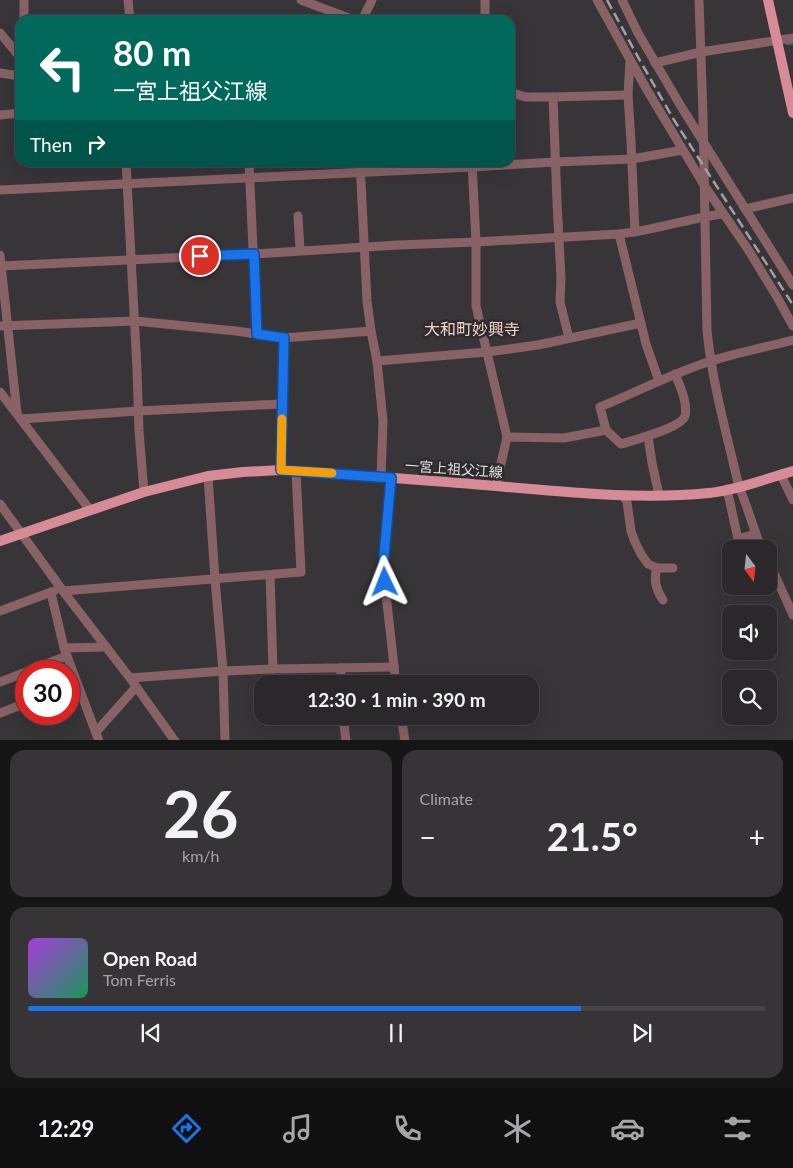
<!DOCTYPE html>
<html lang="en">
<head>
<meta charset="utf-8">
<style>
  :root { --surface:#2a282a; --page:#363436; --text:#f1f3f6; --muted:#a5a6a8; --line:#464447; --accent:#1a73e8 }
  body { margin:0; font-family:Lato,"Noto Sans JP",sans-serif; background:var(--page); color:var(--text); height:100vh; display:flex; flex-direction:column; font-size:19px; white-space:nowrap }
  * { box-sizing:border-box; margin:0 }
  p { font-size:16px; color:var(--muted) }
  .icon { flex:none; width:28px; height:28px; fill:none; stroke:currentColor; stroke-width:2; stroke-linecap:round; stroke-linejoin:round }
  .map { position:relative; height:740px; overflow:hidden }
  .details { display:flex; flex-direction:column; gap:10px; padding:10px; background:#171617; flex:1 }
  .details>* { flex:none }
  .top-card { position:absolute; left:15px; top:15px; width:500px; height:152px; border-radius:15px; box-shadow:0 5px 20px #0002,0 0 0 1px var(--line); background:#00695c; color:#fff; overflow:hidden }
  .needle { width:32px; rotate:165deg }
  .buttons { position:absolute; left:722px; top:540px; display:grid; gap:10px }
  .buttons a { display:grid; place-items:center; width:55px; height:55px; border-radius:10px; background:var(--surface); box-shadow:0 5px 20px #0002,0 0 0 1px var(--line); font-size:25px }
  .speed { position:absolute; left:15px; top:660px; display:flex; gap:10px; font-size:25px; font-weight:700; text-align:center }
  .speed>* { display:grid; place-content:center; width:65px; height:65px; border-radius:50%; background:var(--surface); box-shadow:0 5px 20px #0002,0 0 0 1px var(--line); line-height:1 }
  .speed .limit { border:8px solid #d22; background:#fff; color:#111 }
  .pin { position:absolute; display:grid; place-items:center; width:42px; height:42px; color:#fff; margin:-21px; border:2px solid #fff; border-radius:50%; box-shadow:0 1px 5px #0007 }
  .me { position:absolute; width:55px; margin:-28px; rotate:358deg; stroke-linejoin:round; filter:drop-shadow(0 0 4px #0008) }
  .turn { display:flex; align-items:center; gap:18px; height:105px; padding:0 15px; font-size:22px }
  .turn .icon { width:65px; height:65px; stroke-width:2.5 }
  .turn b { display:block; font-size:35px; line-height:42px }
  .then { display:flex; align-items:center; height:48px; padding:0 15px; background:#0003; gap:10px; font-size:19px }
  .big { font-size:38px; font-weight:700; line-height:1.1 }
  .details .widget { flex:1; display:flex; flex-direction:column; justify-content:center; gap:8px; min-width:0; padding:0 18px; border-radius:15px; background:var(--page) }
  .details .dial { align-items:center; gap:0 }
  .dial b { font-size:65px; line-height:1 }
  .song { display:flex; align-items:center; gap:15px }
  .cover { width:60px; height:60px; border-radius:8px; background:linear-gradient(135deg,hsl(280 70% 55%),hsl(150 70% 35%)) }
  .played { height:5px; border-radius:2px; background:linear-gradient(90deg,var(--accent) 75%,var(--line) 75%) }
  .keys { display:flex; justify-content:space-around; direction:ltr }
  .heat { display:flex; justify-content:space-between; align-items:center; font-size:28px; direction:ltr }
  .details .tiles { flex:1; display:grid; gap:10px; grid-template-columns:1fr 1fr }
  .widget:last-child { grid-column:span 2 }
  .trip { position:absolute; left:254px; top:675px; width:285px; height:50px; border-radius:15px; background:var(--surface); box-shadow:0 5px 20px #0002,0 0 0 1px var(--line); font-weight:700; line-height:50px; text-align:center }
  .menu { display:flex; height:80px; justify-content:space-around; align-items:center; background:#111011; color:var(--muted) }
  .menu .icon { width:35px; height:35px }
  .menu .selected { color:var(--accent) }
  .menu b { font-size:22px; color:var(--text) }
  .map>svg:first-child { display:block }
</style>
</head>
<body>
<div class="map">
<svg width="793" height="741" viewBox="0 0 793 741">
  <rect width="100%" height="100%" fill="#383538"/>
  <g fill="none" stroke-linecap="round" stroke-linejoin="round">
    <!-- stream -->
    <path stroke="#3e6b73" stroke-width="2.5" d="M787 44 793 43"/>
    <!-- minor -->
    <g stroke="#886267" stroke-width="9">
      <path d="M128 0 130 20"/>
      <path d="M301 0 354 20"/>
      <path d="M597 0 647 90 704 185 749 251 777 297 793 326"/>
      <path d="M622 0 638 33 682 108 793 285"/>
      <path d="M699 0 703 115 707 330C712 383 727 435 739 487 748 507 753 529 762 549"/>
      <path d="M24 20V0"/>
      <path d="M362 20 372 0"/>
      <path d="M485 20V0"/>
      <path d="M0 33 20 57"/>
      <path d="M630 61 628 95 631 142 635 232"/>
      <path d="M655 63 701 52 793 38"/>
      <path d="M0 73 20 76"/>
      <path d="M510 92 525 97H553L628 95"/>
      <path d="M553 97 557 202 561 278 560 302 569 338"/>
      <path d="M0 115 20 113"/>
      <path d="M126 162 137 369 139 431 144 492"/>
      <path d="M249 162 257 335"/>
      <path d="M472 163 476 242V306L507 437 496 486"/>
      <path d="M0 190 472 167 555 162 632 159 683 150"/>
      <path d="M745 209 793 198"/>
      <path d="M298 216 300 250"/>
      <path d="M619 234 646 344 659 381"/>
      <path d="M0 255 17 413"/>
      <path d="M1 266 254 254 398 245 476 242 619 234C654 231 688 218 723 214"/>
      <path d="M0 326 135 321 236 331 284 338 371 331 367 301 360 162"/>
      <path d="M371 331 377 361 383 421 381 477"/>
      <path d="M377 361 487 352 538 345 641 323"/>
      <path d="M0 392 90 510"/>
      <path d="M21 419 138 411 282 404"/>
      <path d="M606 430 600 407C637 392 673 373 711 361 737 353 766 347 793 340"/>
      <path d="M648 436 652 463 659 495"/>
      <path d="M507 437 564 438 606 430 621 444C634 440 681 428 685 416 688 403 680 386 675 374"/>
      <path d="M281 470 284 338"/>
      <path d="M781 475 793 500"/>
      <path d="M208 476 215 579 223 671 225 741"/>
      <path d="M391 478 383 567 396 684"/>
      <path d="M727 489 738 539 755 534"/>
      <path d="M623 495 627 502 631 531 635 542 641 554 648 564 657 568H673"/>
      <path d="M0 504 63 591 130 678 175 741"/>
      <path d="M738 539 739 549"/>
      <path d="M769 562 793 615"/>
      <path d="M657 568C653 580 656 590 663 600"/>
      <path d="M270 575 273 669"/>
      <path d="M63 591 301 572 296 471"/>
      <path d="M51 593 64 648 99 741"/>
      <path d="M0 611 54 591"/>
      <path d="M64 648 106 647"/>
      <path d="M341 668V684"/>
      <path d="M27 671 67 656"/>
      <path d="M130 678 223 671 273 669 394 667"/>
      <path d="M0 682 26 672"/>
      <path d="M0 713 26 703"/>
      <path d="M343 716 346 741"/>
      <path d="M401 716 405 741"/>
      <path d="M96 732 136 687"/>
    </g>
    <!-- major -->
    <g stroke="#d78b96" stroke-width="10">
      <path d="M768 0 793 113"/>
      <path d="M0 541 144 492 208 476 243 472 281 470C353 475 425 480 496 486 566 492 638 500 709 493 737 490 765 479 793 471"/>
    </g>
    <!-- rail -->
    <path stroke="#a3a0a3" stroke-width="2.5" stroke-dasharray="10 5" stroke-linecap="butt" d="M607 0 638 57 674 120 793 305"/>
  </g>
  <g fill="none" stroke-linecap="round" stroke-linejoin="round">
    <!-- route casing -->
    <g stroke="#114b97" stroke-width="12">
      <path id="route" d="M200 256 254 254 257 334 284 338 281 470 391 478 383 567 385 582"/>
    </g>
    <!-- route -->
    <use href="#route" stroke="#1a73e8" stroke-width="9"/>
    <!-- slow -->
    <path stroke="#f59e0b" stroke-width="9" d="M282 419 281 470 332 473"/>
  </g>
  <g text-anchor="middle" stroke-width="5" stroke-linejoin="round" paint-order="stroke">
    <!-- street labels -->
    <g font-size="14" fill="#e0dee0" stroke="#2e2b2e">
      <text transform="translate(454 469) rotate(4)" y="5">一宮上祖父江線</text>
    </g>
    <!-- quarter labels -->
    <g font-size="16" fill="#f4d1ca" stroke="#2e2b2e">
      <text x="472" y="335">大和町妙興寺</text>
    </g>
  </g>
</svg>
<div class="buttons">
<a><svg class="needle" viewBox="-14 -14 28 28"><path d="M0-13l5 13h-10z" fill="#e53935"/><path d="M0 13l5-13h-10z" fill="#a5a6a8"/></svg></a>
<a><svg class="icon" aria-label="sound" viewBox="0 0 24 24"><path d="M4 9h4l5-4v14l-5-4H4zM17 9q2 3 0 6"/></svg></a>
<a><svg class="icon" aria-label="search" viewBox="0 0 24 24"><circle cx="10" cy="10" r="6"/><path d="M15 15l6 6"/></svg></a>
</div>
<div class="speed"><div class="limit">30</div></div>
<div class="pin" style="left:200px;top:256px;background:#d93025"><svg class="icon" aria-label="arrive" viewBox="0 0 24 24"><path d="M6 21V4h12l-3 4 3 4H6"/></svg></div>
<svg class="me" style="left:385px;top:582px" viewBox="-20 -20 40 40"><path d="M0-17L14 15 0 8-14 15z" fill="#1a73e8" stroke="#fff" stroke-width="4"/></svg>
<div class="trip">12:30 · 1 min · 390 m</div>
<div class="top-card">
<div class="turn"><svg class="icon" aria-label="left" viewBox="0 0 24 24"><path d="M17 20v-9H6M10 6l-5 5 5 5"/></svg><div><b>80 m</b>一宮上祖父江線</div></div>
<div class="then">Then<svg class="icon" aria-label="right" viewBox="0 0 24 24"><path d="M7 20v-9h11M14 6l5 5-5 5"/></svg></div>
</div>
</div>
<section class="details">
<div class="tiles">
<div class="widget dial"><b>26</b><p>km/h</p></div>
<div class="widget"><p>Climate</p>
<div class="heat"><a>−</a><b class="big">21.5°</b><a>+</a></div>
</div>
<div class="widget">
<div class="song"><i class="cover"></i><div><b>Open Road</b><p>Tom Ferris</p></div></div>
<div class="played"></div>
<div class="keys"><svg class="icon" aria-label="previous" viewBox="0 0 24 24"><path d="M18 5L8 12l10 7zM5 5v14"/></svg><svg class="icon" aria-label="pause" viewBox="0 0 24 24"><path d="M8 5v14M16 5v14"/></svg><svg class="icon" aria-label="next" viewBox="0 0 24 24"><path d="M6 5l10 7-10 7zM19 5v14"/></svg></div>
</div>
</div>
</section>
<nav class="menu">
<b>12:29</b>
<svg class="icon selected" aria-label="directions" viewBox="0 0 24 24"><path d="M12 3l9 9-9 9-9-9zM9 14v-3h6M13 9l2 2-2 2"/></svg>
<svg class="icon" aria-label="music" viewBox="0 0 24 24"><path d="M9 18V5l10-2v13"/><circle cx="6" cy="18" r="3"/><circle cx="16" cy="16" r="3"/></svg>
<svg class="icon" aria-label="phone" viewBox="0 0 24 24"><path d="M5 4h4l2 5-3 2q2 4 5 5l2-3 5 2v4C11 20 4 13 5 4z"/></svg>
<svg class="icon" aria-label="climate" viewBox="0 0 24 24"><path d="M12 3v18M4 7l16 10M4 17L20 7"/></svg>
<svg class="icon" aria-label="car" viewBox="0 0 24 24"><path d="M5 17H2v-5l4-1 3-4h7l3 4 3 1v5h-3M9 17h6M6 11h13"/><circle cx="7" cy="17" r="2"/><circle cx="17" cy="17" r="2"/></svg>
<svg class="icon" aria-label="filters" viewBox="0 0 24 24"><path d="M4 7h16M4 17h16"/><circle cx="9" cy="7" r="2"/><circle cx="15" cy="17" r="2"/></svg>
</nav>
</body>
</html>
